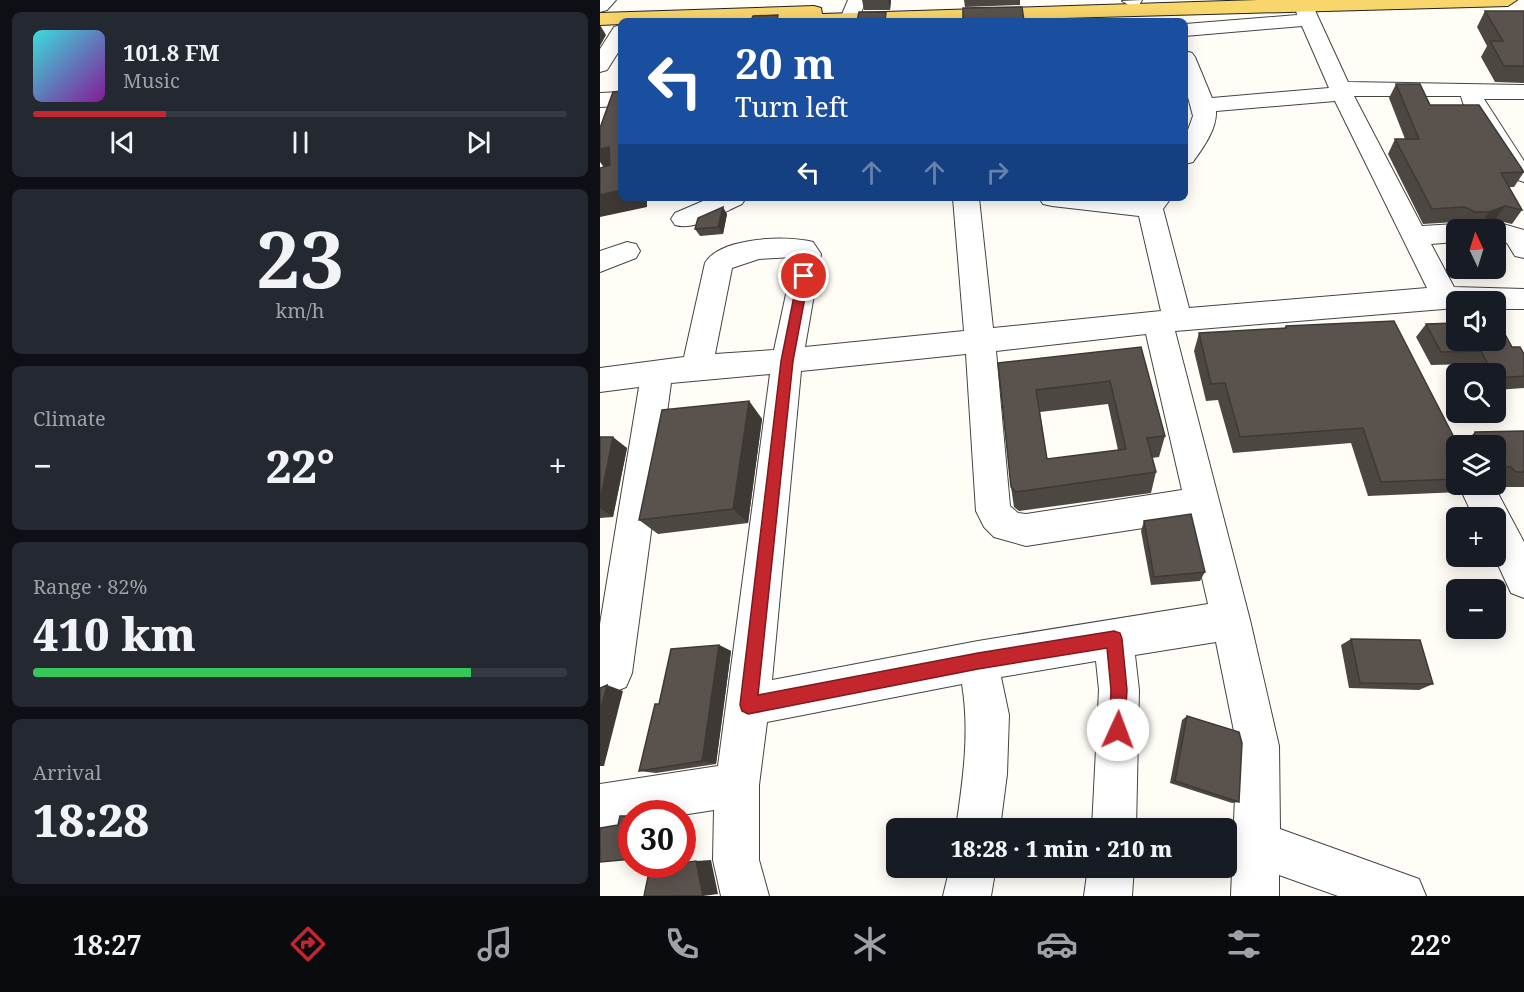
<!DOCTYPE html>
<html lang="en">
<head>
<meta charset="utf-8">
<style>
  :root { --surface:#171b24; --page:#242831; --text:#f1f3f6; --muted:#9ea1a6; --line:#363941; --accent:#c4262e }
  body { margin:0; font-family:"Noto Serif",serif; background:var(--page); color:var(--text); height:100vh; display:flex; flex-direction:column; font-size:22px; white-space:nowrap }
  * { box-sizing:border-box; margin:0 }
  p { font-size:20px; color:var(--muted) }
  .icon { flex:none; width:33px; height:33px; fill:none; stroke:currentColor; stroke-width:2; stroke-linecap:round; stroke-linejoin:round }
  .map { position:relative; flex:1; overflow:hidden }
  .panel { display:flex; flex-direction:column; gap:12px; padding:12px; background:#0d0f14; width:600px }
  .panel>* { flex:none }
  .hud { position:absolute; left:18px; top:18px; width:570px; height:183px; border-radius:9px; box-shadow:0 3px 15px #0003; background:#1a4fa0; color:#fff; overflow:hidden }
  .needle { width:39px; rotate:356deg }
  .tools { position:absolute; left:846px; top:219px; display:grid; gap:12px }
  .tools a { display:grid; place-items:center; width:60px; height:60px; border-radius:9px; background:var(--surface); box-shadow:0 3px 15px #0003; font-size:30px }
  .speed { position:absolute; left:18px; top:800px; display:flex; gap:12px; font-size:30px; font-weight:700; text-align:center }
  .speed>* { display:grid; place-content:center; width:78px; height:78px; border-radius:50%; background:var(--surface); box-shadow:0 3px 15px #0003; line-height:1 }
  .speed .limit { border:9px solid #d22; background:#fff; color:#111 }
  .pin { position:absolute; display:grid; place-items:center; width:51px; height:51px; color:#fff; margin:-26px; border:3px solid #fff; border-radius:50%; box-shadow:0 2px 6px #0007 }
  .me { position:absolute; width:66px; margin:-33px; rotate:2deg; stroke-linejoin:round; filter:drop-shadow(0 0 4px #0008) }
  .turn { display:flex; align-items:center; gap:21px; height:126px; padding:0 18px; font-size:27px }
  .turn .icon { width:78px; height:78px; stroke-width:2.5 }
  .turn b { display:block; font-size:42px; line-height:51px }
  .lanes { display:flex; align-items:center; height:57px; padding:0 18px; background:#0003; justify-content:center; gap:30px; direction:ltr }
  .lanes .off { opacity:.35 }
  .big { font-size:45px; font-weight:800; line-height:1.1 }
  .panel .tile { flex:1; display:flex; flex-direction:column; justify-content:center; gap:9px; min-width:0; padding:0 21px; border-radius:9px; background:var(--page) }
  .panel .dial { align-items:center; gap:0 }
  .dial b { font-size:78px; line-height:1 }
  .song { display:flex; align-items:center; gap:18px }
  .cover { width:72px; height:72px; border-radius:9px; background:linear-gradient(135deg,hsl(180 70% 55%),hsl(290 70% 35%)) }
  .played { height:6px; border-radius:3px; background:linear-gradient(90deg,var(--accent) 25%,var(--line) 25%) }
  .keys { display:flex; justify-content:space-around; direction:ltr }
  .heat { display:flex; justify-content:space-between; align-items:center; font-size:33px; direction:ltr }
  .charge { height:9px; border-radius:4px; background:linear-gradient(90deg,#34c759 82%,var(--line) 0) }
  .trip { position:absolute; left:286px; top:818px; width:351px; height:60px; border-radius:9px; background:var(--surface); box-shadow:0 3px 15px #0003; font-weight:800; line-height:60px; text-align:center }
  .tabs { display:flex; height:96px; justify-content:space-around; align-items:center; background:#090b0e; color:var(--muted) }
  .tabs .icon { width:42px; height:42px }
  .tabs .on { color:var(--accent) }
  .tabs b { font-size:27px; color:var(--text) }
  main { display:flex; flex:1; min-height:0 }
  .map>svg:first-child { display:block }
</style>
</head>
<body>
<main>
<section class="panel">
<div class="tile">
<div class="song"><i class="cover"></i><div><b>101.8 FM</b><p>Music</p></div></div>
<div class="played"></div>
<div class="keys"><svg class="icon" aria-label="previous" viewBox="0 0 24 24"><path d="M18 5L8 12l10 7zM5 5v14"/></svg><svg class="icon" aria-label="pause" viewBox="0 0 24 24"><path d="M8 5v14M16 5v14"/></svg><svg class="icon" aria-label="next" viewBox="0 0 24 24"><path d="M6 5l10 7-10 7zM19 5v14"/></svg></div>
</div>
<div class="tile dial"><b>23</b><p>km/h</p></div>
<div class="tile"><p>Climate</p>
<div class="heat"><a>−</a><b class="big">22°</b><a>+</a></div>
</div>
<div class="tile"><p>Range · 82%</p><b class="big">410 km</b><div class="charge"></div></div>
<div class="tile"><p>Arrival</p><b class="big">18:28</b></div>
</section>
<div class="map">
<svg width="924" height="896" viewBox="0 0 924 896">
  <rect width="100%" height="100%" fill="#fffdf5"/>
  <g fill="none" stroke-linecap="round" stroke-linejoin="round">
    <!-- minor casing -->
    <g stroke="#444" stroke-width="2">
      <g id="minor">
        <path d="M0 0H16L7 10 0 12Z"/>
        <path d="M248 0H266L258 21 240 19Z"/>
        <path d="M542 0 539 5 532 7 522 1Z"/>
        <path d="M694 0H712V4L748 82 924 85V99H884L924 161V182L915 179 906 171 863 103 861 96H754L822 226 856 224 867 230H856V242L831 244 854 287 924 289V309H896V302H856V308L575 331 650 620 679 746 680 829 819 879 826 896H738L679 875V896H631L637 746 616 642 535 655 539 690 536 828H492L499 690 496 661 401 677 409 715 407 774 400 828H356C363 780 370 732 362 684L167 722 159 785V860L169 896H121L113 860 114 810 82 815V813H32V823L0 828V784L118 766 170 374 71 383 32 673 26 687 12 693 0 688V624L39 387 0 392V368L84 357 105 263C120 237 187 235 213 242L221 254 205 347 364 331 353 198H379L393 328 561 311 539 216 452 206 443 204 439 198H571L563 209 589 308 827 288 735 101 616 111C617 129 603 148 593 162L585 164V138L593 116 585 86V51L592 53 595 57 612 98 729 88 702 26 585 36V24L697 15ZM194 257 174 350 115 354 132 268 159 259ZM546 334 582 490 426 514 418 513 410 506 396 351ZM366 354 376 511 384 527 394 537 426 546 589 521 608 604 378 641 172 680 201 371Z"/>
        <path d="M21 25V48L7 70 0 72V49L14 27Z"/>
        <path d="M21 92V106L0 107V93Z"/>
        <path d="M110 198H146L142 204C123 212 96 231 75 225L71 219 75 213Z"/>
        <path d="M896 222 924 230V258L915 256 907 243 896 240V230H884L887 225Z"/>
        <path d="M27 242 36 244 40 251 36 258 0 272V251Z"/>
        <path d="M858 484H893L924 542V598L911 593 894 556 896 518H874Z"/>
        <path d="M350 867H396L391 896H343Z"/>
        <path d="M488 867H534L532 896H484Z"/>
      </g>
    </g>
    <!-- major casing -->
    <g stroke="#222" stroke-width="2">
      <path id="major" d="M658 0H917L908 6 349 21H182L184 19 21 21V24L0 25V13L214 6 221 8 222 14Z"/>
    </g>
    <!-- minor -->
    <use href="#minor" fill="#fff" fill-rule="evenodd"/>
    <!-- major -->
    <use href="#major" fill="#f9d66b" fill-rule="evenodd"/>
  </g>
  <!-- wall -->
  <g fill="#4d4742" fill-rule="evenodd">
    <path d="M262 0H291L290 10H264Z"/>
    <path d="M364 0H420V5L365 7Z"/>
    <path d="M885 11H924V83L895 82 881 57 887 46 877 27Z"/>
    <path d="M796 84 830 105 924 172 914 187H909L922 210 912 224 895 220 880 226 865 227 856 222 823 224 788 154 795 139H805L789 98Z"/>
    <path d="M127 214 123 234 100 236 95 229Z"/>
    <path d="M826 324 912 347 924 354V388L896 390V374H874L870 364 831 365 816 337Z"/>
    <path d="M686 326 856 446V484H869L860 492 768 496 751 443 633 453 618 400 606 401 594 351 599 333 684 328Z"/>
    <path d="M541 347 565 436 559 457 552 458 556 472 551 493 419 511 414 507 411 487 398 363ZM508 404 518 450 447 459 440 412Z"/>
    <path d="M149 401 162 419 148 523 58 534 39 520Z"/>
    <path d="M924 431V487H897L895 484 896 446H861L875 432Z"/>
    <path d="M0 437 27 448 13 517 0 518Z"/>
    <path d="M544 521 605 572 600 581 551 585 541 531Z"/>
    <path d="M751 639 833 684 819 690 749 688 741 645Z"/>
    <path d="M119 645 131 651 116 764 56 773 39 771 59 704Z"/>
    <path d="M587 716 639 802 632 803 570 783 582 720Z"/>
  </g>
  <!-- shaded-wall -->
  <g fill="#3f3936">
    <path d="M288 0H291L290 10Z"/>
    <path d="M0 25 6 35 0 46Z"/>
    <path d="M9 147 21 165 6 170 0 162V149Z"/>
    <path d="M21 190V198H47V207L0 217V195Z"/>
    <path d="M905 206 895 220 880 226 889 212Z"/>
    <path d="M123 207 127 214 123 234 118 227Z"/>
    <path d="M149 401 162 419 148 523 133 509Z"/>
    <path d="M13 437 27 448 13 517 0 508V502Z"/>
    <path d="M119 645 131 651 116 764 102 761Z"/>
    <path d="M7 685 23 691 4 766H0V712Z"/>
    <path d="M111 860 118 894 103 896 96 861Z"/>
  </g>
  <!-- building -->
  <g fill="#5a524d" stroke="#3f3936" stroke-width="1.5" fill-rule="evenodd">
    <path d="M422 7 424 21H363V8Z"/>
    <path d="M885 11H924V66H904L890 41H903Z"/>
    <path d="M259 12H286L285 21H257Z"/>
    <path d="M178 15 177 21H151L153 16Z"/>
    <path d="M796 84H820L830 105H879L924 172 901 173 922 210 905 206 889 212H875L865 207 832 209 795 139H819Z"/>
    <path d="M21 91V190L0 195V168L10 165 9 147 0 149V128L13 92Z"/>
    <path d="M123 207 118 227 95 229 98 218Z"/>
    <path d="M896 318 912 347H920L924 354V376L896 378V374H893L881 351 841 352 826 324 856 323V340H896Z"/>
    <path d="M794 321 858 445 861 446H856V479L781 482 763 428 640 437 625 383 611 384 599 333 686 328V326Z"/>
    <path d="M541 347 565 436 547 438 556 472 416 492 411 487 398 363ZM510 381 526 449 447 459 436 390Z"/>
    <path d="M149 401 133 509 39 520 62 410Z"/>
    <path d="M924 431V472H916L911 467H896V446H874L875 432Z"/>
    <path d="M0 437H13L0 502Z"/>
    <path d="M591 514 605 572 554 577 544 521Z"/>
    <path d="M751 639 820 640 833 684 760 683Z"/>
    <path d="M119 645 102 761 39 771 55 704H59L71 649Z"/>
    <path d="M7 685 0 712V688Z"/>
    <path d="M587 716 639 732 642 743 639 802 575 781Z"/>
    <path d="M20 816H32V859L0 862V828L18 825Z"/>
    <path d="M96 861 103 896H44L50 867 74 864H82V863Z"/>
  </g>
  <!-- route -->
  <path fill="#c4262e" stroke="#7f191e" stroke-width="1.5" d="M204 271 209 276 193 361 158 695 378 653 514 631 520 633 522 639 527 690 524 736 518 739 512 736 509 730 511 690 507 648 378 669 148 714 142 711 140 705 181 361 198 276Z"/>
</svg>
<div class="tools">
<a><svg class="needle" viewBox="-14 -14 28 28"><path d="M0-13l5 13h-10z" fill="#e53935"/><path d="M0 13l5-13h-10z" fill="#9ea1a6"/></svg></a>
<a><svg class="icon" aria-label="sound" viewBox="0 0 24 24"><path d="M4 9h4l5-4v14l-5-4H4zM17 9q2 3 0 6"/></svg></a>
<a><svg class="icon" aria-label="search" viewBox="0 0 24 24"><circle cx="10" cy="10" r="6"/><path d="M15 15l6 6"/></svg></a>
<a><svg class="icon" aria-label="layers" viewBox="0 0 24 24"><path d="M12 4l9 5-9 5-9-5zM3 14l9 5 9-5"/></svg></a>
<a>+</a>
<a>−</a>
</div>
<div class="speed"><div class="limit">30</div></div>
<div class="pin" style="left:204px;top:276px;background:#d93025"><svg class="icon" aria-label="arrive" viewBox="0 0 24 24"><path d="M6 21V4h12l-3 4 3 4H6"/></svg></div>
<svg class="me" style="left:518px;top:730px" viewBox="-20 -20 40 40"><circle r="19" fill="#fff"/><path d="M0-13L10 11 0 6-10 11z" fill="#c4262e"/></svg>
<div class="trip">18:28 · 1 min · 210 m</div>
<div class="hud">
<div class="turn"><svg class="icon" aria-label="left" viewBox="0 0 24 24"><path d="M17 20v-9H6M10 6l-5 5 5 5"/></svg><div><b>20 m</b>Turn left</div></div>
<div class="lanes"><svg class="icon" aria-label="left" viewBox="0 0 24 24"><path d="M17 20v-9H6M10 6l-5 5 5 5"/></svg><svg class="icon off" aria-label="ahead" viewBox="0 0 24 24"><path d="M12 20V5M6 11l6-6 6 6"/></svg><svg class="icon off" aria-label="ahead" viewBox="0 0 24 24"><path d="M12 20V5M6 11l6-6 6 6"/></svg><svg class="icon off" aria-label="right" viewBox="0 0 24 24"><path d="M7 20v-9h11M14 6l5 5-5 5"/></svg></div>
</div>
</div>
</main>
<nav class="tabs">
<b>18:27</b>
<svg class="icon on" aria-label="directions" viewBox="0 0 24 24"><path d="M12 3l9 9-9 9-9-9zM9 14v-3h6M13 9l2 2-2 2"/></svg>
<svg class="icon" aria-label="music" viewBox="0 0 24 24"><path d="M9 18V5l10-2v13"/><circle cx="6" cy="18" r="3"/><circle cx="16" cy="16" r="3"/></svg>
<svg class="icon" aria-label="phone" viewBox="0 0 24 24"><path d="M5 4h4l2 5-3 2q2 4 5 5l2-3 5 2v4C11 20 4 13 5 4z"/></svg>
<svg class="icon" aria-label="climate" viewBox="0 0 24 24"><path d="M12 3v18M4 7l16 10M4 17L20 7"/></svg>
<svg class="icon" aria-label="car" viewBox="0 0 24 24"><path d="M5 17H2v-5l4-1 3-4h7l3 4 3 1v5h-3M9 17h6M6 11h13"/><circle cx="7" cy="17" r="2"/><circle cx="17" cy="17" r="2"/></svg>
<svg class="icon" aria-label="filters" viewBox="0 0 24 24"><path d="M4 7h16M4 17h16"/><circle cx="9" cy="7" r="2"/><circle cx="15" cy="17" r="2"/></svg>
<b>22°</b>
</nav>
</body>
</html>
